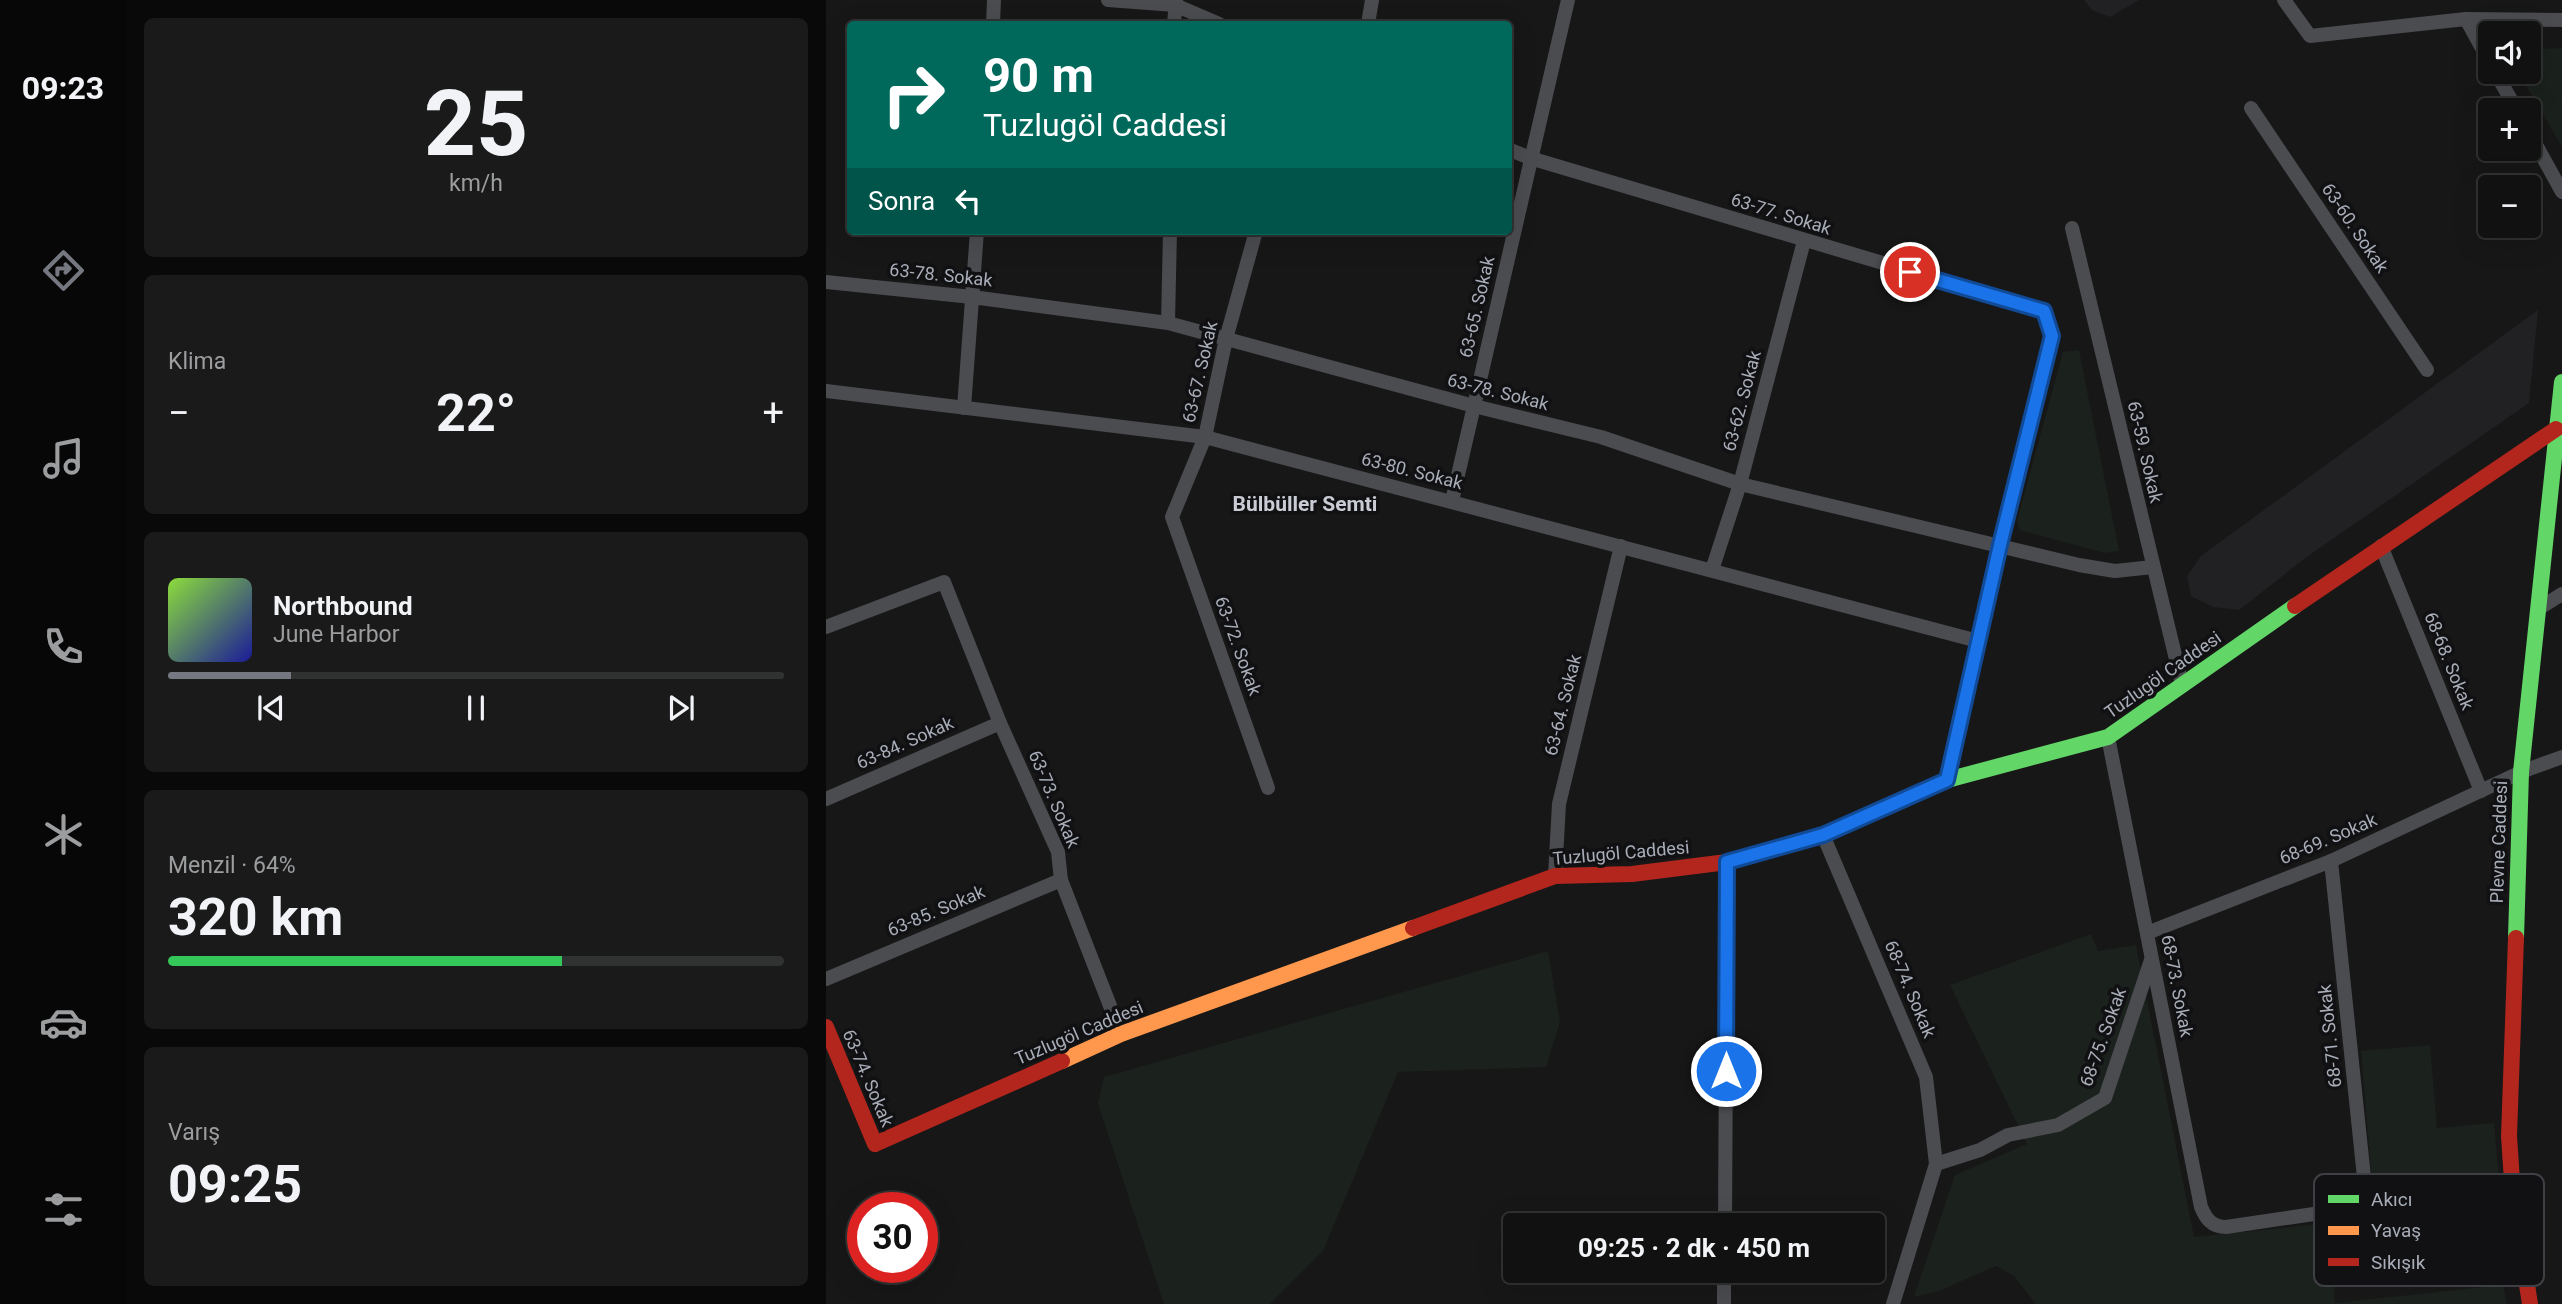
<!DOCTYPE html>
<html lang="tr">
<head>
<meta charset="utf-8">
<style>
  :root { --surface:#111; --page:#1a1a1a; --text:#f1f3f6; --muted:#9c9d9f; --line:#303131; --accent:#757880 }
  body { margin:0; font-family:Roboto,sans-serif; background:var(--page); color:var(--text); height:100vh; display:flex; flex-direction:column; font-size:26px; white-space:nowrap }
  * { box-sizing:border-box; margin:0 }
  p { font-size:23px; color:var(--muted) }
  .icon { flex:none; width:38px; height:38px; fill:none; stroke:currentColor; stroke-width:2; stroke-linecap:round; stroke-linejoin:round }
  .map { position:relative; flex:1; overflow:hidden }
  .drawer { display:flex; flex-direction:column; gap:18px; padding:18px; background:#090909; width:700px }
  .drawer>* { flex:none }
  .hud { position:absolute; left:21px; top:21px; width:665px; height:214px; border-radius:7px; box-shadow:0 7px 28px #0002,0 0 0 2px var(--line); background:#00695c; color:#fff; overflow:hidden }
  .tools { position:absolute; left:1652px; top:21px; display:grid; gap:14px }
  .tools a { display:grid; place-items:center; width:63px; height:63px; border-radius:7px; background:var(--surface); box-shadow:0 7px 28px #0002,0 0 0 2px var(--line); font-size:35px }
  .speed { position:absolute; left:21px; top:1192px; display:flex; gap:14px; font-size:35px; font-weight:700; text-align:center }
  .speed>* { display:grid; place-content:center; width:91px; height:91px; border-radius:50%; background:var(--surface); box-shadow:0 7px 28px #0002,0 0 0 2px var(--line); line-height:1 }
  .speed .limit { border:10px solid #d22; background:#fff; color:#111 }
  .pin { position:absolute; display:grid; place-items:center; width:60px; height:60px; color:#fff; margin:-30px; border:4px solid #fff; border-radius:50%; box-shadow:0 2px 7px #0007 }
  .me { position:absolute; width:77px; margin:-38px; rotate:0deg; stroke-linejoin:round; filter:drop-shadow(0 0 5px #0008) }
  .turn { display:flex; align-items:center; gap:24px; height:147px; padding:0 21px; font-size:32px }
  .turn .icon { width:91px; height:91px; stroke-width:2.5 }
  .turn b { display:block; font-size:49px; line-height:60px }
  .then { display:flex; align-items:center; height:66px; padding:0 21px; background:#0003; gap:14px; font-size:26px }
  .big { font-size:52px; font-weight:700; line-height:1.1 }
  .drawer .card { flex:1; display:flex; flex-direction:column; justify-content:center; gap:10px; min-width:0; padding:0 24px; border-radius:10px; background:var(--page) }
  .drawer .dial { align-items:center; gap:0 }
  .dial b { font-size:91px; line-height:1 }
  .song { display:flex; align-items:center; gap:21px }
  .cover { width:84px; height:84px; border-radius:10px; background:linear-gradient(135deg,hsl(90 70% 55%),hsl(240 70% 35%)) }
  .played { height:7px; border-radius:4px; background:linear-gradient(90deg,var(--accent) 20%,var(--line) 20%) }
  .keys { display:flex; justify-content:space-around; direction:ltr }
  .heat { display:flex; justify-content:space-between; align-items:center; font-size:38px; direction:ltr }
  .charge { height:10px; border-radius:5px; background:linear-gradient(90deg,#34c759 64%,var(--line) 0) }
  .trip { position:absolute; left:677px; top:1213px; width:382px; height:70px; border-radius:7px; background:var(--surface); box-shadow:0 7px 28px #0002,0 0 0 2px var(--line); font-weight:700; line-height:70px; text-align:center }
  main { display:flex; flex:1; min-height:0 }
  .tabs { display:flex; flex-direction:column; width:126px; justify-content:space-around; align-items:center; background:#070707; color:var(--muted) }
  .tabs .icon { width:49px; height:49px }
  .tabs .on { color:var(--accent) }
  .tabs b { font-size:32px; color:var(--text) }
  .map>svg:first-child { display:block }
</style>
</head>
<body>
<main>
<nav class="tabs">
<b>09:23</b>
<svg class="icon on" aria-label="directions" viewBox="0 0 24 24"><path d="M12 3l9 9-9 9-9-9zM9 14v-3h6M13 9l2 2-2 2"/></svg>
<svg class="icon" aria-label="music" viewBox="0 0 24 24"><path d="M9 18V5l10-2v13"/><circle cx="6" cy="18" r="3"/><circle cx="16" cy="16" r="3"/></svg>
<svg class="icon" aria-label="phone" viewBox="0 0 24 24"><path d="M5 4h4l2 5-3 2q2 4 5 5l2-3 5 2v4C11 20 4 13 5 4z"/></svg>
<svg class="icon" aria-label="climate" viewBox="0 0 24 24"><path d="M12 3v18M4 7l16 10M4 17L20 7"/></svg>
<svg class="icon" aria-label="car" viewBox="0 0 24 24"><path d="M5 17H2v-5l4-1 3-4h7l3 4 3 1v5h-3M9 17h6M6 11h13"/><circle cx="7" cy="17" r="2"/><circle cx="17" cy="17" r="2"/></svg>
<svg class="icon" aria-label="filters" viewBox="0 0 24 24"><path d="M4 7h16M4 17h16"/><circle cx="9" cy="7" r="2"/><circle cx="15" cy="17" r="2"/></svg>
</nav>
<section class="drawer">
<div class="card dial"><b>25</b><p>km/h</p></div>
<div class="card"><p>Klima</p>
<div class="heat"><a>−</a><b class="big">22°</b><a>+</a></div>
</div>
<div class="card">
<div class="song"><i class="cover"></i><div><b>Northbound</b><p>June Harbor</p></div></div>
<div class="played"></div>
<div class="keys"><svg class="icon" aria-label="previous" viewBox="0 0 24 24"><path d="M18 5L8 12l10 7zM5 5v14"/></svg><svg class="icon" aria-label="pause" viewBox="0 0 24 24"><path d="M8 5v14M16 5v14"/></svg><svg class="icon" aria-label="next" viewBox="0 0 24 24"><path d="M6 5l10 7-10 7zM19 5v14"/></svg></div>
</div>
<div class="card"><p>Menzil · 64%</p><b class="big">320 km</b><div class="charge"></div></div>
<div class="card"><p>Varış</p><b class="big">09:25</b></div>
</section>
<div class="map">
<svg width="1736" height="1304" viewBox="0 0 1736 1304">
  <rect width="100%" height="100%" fill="#171717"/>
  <!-- built -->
  <g fill="#212124">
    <path d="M1258 0H1313L1284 17 1266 10Z"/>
    <path d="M1712 310 1703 403 1482 556 1413 610 1387 607 1365 596 1361 576 1375 556Z"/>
  </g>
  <!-- green -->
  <g fill="#1b211c">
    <path d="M1736 48V147L1692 72H1703V49Z"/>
    <path d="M1253 350 1293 551 1279 553 1193 530 1191 520 1237 352Z"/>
    <path d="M1265 934 1272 951 1310 945 1368 1237 1505 1223 1509 1303 1677 1285 1681 1304H1210L1188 1276 1170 1266 1113 1291 1088 1297 1129 1175 1201 1144 1124 985Z"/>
    <path d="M722 951 734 1022 720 1067 572 1072 497 1251 444 1304H338L272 1104 278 1077Z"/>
    <path d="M1604 1045 1611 1128 1668 1123 1674 1190 1558 1200 1550 1194 1545 1171 1535 1051Z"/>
  </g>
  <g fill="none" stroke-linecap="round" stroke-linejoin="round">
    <!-- street -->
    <g stroke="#4b4c50" stroke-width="14">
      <path d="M282 0 349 5 393 24"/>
      <path d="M1458 0 1484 36 1640 19 1736 20"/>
      <path d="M1640 19 1664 63"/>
      <path d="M167 24 168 0"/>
      <path d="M348 24 350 0"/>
      <path d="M542 24 546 0"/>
      <path d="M1669 72 1691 110"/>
      <path d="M1425 108 1601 370"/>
      <path d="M1703 132 1736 192"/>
      <path d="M682 149 704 158 1218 311 1226 336 1174 545 1121 780"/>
      <path d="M1246 228 1356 684"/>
      <path d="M430 231 400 339 379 437 346 517 442 788"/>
      <path d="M0 282 146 297 342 323 648 406 775 437 914 484 1253 565 1289 571 1327 567"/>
      <path d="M342 323 344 231"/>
      <path d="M0 391 379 437 1152 641"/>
      <path d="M138 408 151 231"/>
      <path d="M626 501 742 0"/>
      <path d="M1555 546 1655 791"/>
      <path d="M886 570 914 484 978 241"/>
      <path d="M1712 609 1736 594"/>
      <path d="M0 627 118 582 174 723 232 852 235 880 295 1034"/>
      <path d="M1282 737 1375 1207C1380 1219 1386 1227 1400 1227L1541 1206 1687 1196"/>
      <path d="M0 799 174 723"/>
      <path d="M997 835 1100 1077 1110 1164 1067 1304"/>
      <path d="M1505 861 1541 1206"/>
      <path d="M729 876 733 804 795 546"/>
      <path d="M1321 933 1505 861 1695 772 1736 757"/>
      <path d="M0 979 235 880"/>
      <path d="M1110 1164 1154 1150 1182 1135 1232 1125 1279 1098 1325 960"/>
      <path d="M899 1225 901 862"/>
      <path d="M898 1304V1270"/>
    </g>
    <!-- fast -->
    <g stroke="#63d668" stroke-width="16">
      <path d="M1075 801 1121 780 1282 737 1469 606"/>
      <path d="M1690 938 1695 772 1736 382"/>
    </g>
    <!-- slow -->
    <path stroke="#ff974d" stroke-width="16" d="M236 1061 295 1034 587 928"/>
    <!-- jam -->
    <g stroke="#b3261e" stroke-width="16">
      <path d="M1469 606 1730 429"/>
      <path d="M587 928 729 876 806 874 901 862 997 835 1075 801"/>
      <path d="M1690 938 1683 1136 1687 1196 1704 1304"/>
      <path d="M0 1027 49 1144 236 1061"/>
    </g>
  </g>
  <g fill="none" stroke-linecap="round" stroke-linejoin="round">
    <!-- route casing -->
    <g stroke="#114b97" stroke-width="18">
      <path id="route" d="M900 1071 901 862 997 835 1121 780 1174 545 1226 336 1218 311 1084 272"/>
    </g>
    <!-- route -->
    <use href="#route" stroke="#1a73e8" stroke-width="12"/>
  </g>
  <g text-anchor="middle" stroke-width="7" stroke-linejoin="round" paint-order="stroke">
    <!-- street labels -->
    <g font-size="18" fill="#a8adb8" stroke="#111113">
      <text transform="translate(955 214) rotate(17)" y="6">63-77. Sokak</text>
      <text transform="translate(1529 228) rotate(56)" y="6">63-60. Sokak</text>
      <text transform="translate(115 275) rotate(6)" y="6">63-78. Sokak</text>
      <text transform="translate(651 307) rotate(-77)" y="6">63-65. Sokak</text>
      <text transform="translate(374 372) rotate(-77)" y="6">63-67. Sokak</text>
      <text transform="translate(672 392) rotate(14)" y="6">63-78. Sokak</text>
      <text transform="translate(916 401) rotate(-75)" y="6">63-62. Sokak</text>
      <text transform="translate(1319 452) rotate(77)" y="6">63-59. Sokak</text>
      <text transform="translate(586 471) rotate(14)" y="6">63-80. Sokak</text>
      <text transform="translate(412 646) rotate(70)" y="6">63-72. Sokak</text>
      <text transform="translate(1623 661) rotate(68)" y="6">68-68. Sokak</text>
      <text transform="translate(1337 675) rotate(-35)" y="6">Tuzlugöl Caddesi</text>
      <text transform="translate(737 705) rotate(-76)" y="6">63-64. Sokak</text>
      <text transform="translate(79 743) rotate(-24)" y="6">63-84. Sokak</text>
      <text transform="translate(228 799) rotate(67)" y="6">63-73. Sokak</text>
      <text transform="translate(1502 839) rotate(-23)" y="6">68-69. Sokak</text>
      <text transform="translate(1673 842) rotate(-88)" y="6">Plevne Caddesi</text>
      <text transform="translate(795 853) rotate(-5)" y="6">Tuzlugöl Caddesi</text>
      <text transform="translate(110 911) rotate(-23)" y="6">63-85. Sokak</text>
      <text transform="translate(1351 986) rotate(79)" y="6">68-73. Sokak</text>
      <text transform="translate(1084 989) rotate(67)" y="6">68-74. Sokak</text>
      <text transform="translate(253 1033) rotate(-23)" y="6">Tuzlugöl Caddesi</text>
      <text transform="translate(1504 1036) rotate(-96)" y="6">68-71. Sokak</text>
      <text transform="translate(1277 1037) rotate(-70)" y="6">68-75. Sokak</text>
      <text transform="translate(42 1078) rotate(67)" y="6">63-74. Sokak</text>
    </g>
    <!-- quarter labels -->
    <g font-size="21" font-weight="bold" fill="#c9ccd4" stroke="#111113">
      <text x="479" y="511">Bülbüller Semti</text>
    </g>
  </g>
  <!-- legend -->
  <rect x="1488" y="1174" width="230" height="112" rx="10" fill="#111113" stroke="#3e4045" stroke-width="2"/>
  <rect x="1502" y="1195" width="31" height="8" fill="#63d668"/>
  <rect x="1502" y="1226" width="31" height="9" fill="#ff974d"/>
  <rect x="1502" y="1258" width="31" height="8" fill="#b3261e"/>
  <g font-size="19" fill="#a8adb8">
    <text x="1545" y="1206">Akıcı</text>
    <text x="1545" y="1237">Yavaş</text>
    <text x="1545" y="1269">Sıkışık</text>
  </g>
</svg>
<div class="tools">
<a><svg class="icon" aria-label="sound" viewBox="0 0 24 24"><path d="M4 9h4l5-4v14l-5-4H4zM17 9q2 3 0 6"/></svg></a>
<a>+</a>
<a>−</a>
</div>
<div class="speed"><div class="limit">30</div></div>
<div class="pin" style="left:1084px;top:272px;background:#d93025"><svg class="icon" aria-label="arrive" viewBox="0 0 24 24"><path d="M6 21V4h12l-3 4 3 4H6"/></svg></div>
<svg class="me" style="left:900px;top:1071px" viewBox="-20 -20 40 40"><circle r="17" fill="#1a73e8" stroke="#fff" stroke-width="3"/><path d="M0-11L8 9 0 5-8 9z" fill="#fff"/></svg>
<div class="trip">09:25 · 2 dk · 450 m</div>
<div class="hud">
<div class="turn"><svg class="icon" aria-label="right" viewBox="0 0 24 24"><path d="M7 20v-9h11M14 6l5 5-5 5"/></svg><div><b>90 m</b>Tuzlugöl Caddesi</div></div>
<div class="then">Sonra<svg class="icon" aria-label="left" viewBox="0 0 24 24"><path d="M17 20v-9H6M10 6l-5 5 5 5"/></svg></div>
</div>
</div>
</main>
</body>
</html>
